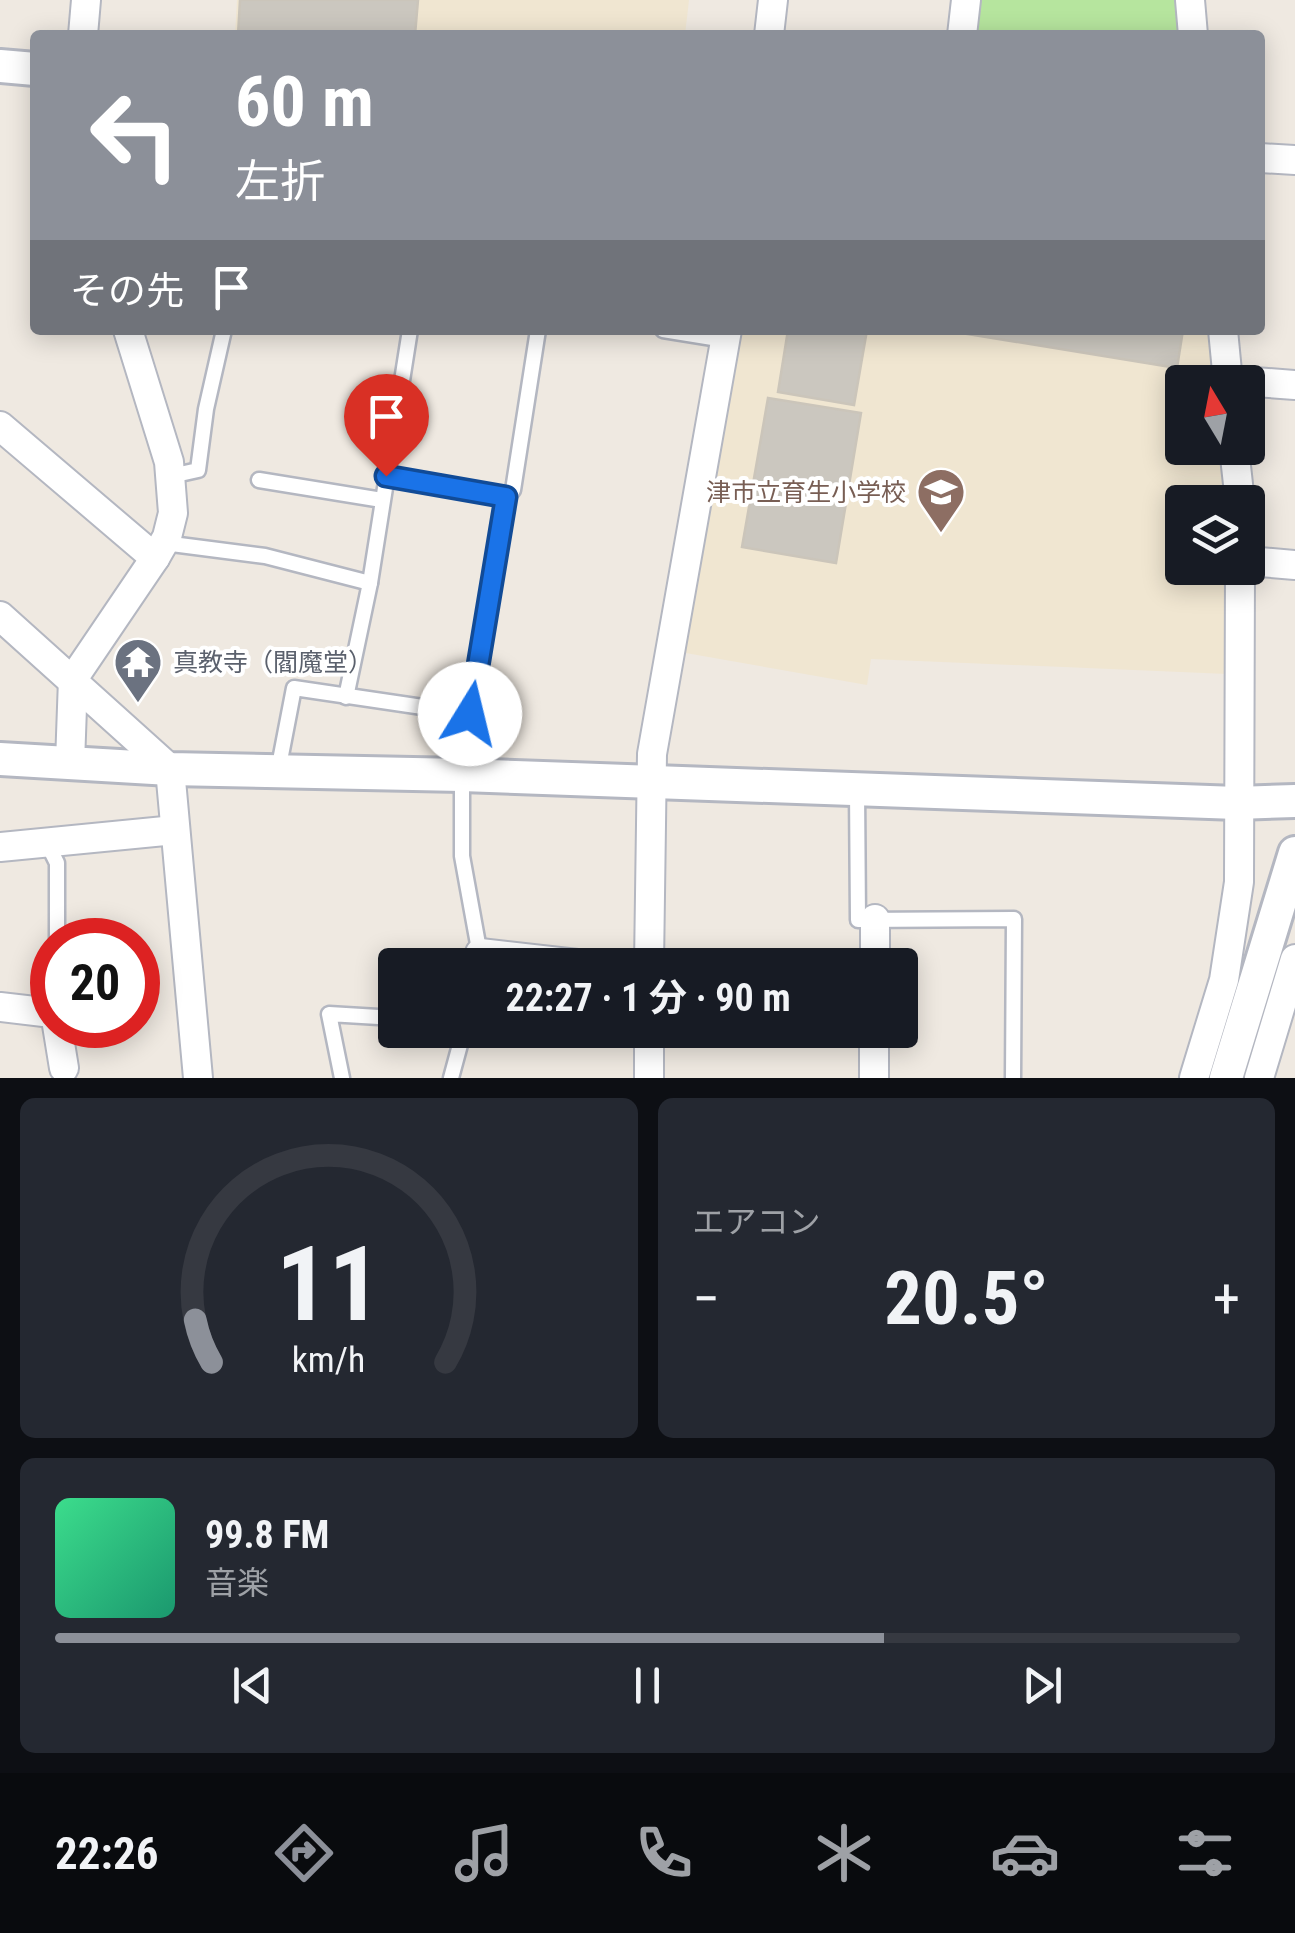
<!DOCTYPE html>
<html lang="ja">
<head>
<meta charset="utf-8">
<style>
  :root { --surface:#171b24; --page:#242831; --text:#f1f3f6; --muted:#9ea1a6; --line:#363941; --accent:#8c9099 }
  body { margin:0; font-family:"Roboto Condensed","Noto Sans JP",sans-serif; background:var(--page); color:var(--text); height:100vh; display:flex; flex-direction:column; font-size:38px; white-space:nowrap }
  * { box-sizing:border-box; margin:0 }
  p { font-size:32px; color:var(--muted) }
  .icon { flex:none; width:55px; height:55px; fill:none; stroke:currentColor; stroke-width:2; stroke-linecap:round; stroke-linejoin:round }
  .map { position:relative; height:1078px; overflow:hidden }
  .drawer { display:flex; flex-direction:column; gap:20px; padding:20px; background:#0d0f14; flex:1 }
  .drawer>* { flex:none }
  .top-card { position:absolute; left:30px; top:30px; width:1235px; height:305px; border-radius:10px; box-shadow:0 5px 25px #0003; background:#8c9099; color:#fff; overflow:hidden }
  .needle { width:65px; rotate:350deg }
  .fabs { position:absolute; left:1165px; top:365px; display:grid; gap:20px }
  .fabs a { display:grid; place-items:center; width:100px; height:100px; border-radius:10px; background:var(--surface); box-shadow:0 5px 25px #0003; font-size:50px }
  .speed { position:absolute; left:30px; top:918px; display:flex; gap:20px; font-size:50px; font-weight:700; text-align:center }
  .speed>* { display:grid; place-content:center; width:130px; height:130px; border-radius:50%; background:var(--surface); box-shadow:0 5px 25px #0003; line-height:1 }
  .speed .limit { border:15px solid #d22; background:#fff; color:#111 }
  .pin { position:absolute; display:grid; place-items:center; width:85px; height:85px; color:#fff; margin:-102px -42px; border-radius:50% 50% 50% 0; rotate:-45deg; box-shadow:0 0 10px #0007 }
  .pin .icon { rotate:45deg }
  .me { position:absolute; width:110px; margin:-55px; rotate:9deg; stroke-linejoin:round; filter:drop-shadow(0 0 8px #0008) }
  .turn { display:flex; align-items:center; gap:35px; height:210px; padding:0 40px; font-size:45px }
  .turn .icon { width:130px; height:130px; stroke-width:2.5 }
  .turn b { display:block; font-size:70px; line-height:85px }
  .then { display:flex; align-items:center; height:95px; padding:0 40px; background:#0003; gap:20px; font-size:38px }
  .big { font-size:75px; font-weight:700; line-height:1.1 }
  .drawer .widget { flex:1; display:flex; flex-direction:column; justify-content:center; gap:15px; min-width:0; padding:0 35px; border-radius:15px; background:var(--page) }
  .drawer .dial { align-items:center; gap:0 }
  .dial svg { height:260px; overflow:visible; fill:none; stroke:var(--line); stroke-width:7; stroke-linecap:round; text-anchor:middle }
  .dial text { fill:var(--text); stroke:none }
  .song { display:flex; align-items:center; gap:30px }
  .cover { width:120px; height:120px; border-radius:15px; background:linear-gradient(135deg,hsl(150 70% 55%),hsl(160 70% 35%)) }
  .played { height:10px; border-radius:5px; background:linear-gradient(90deg,var(--accent) 70%,var(--line) 70%) }
  .keys { display:flex; justify-content:space-around; direction:ltr }
  .heat { display:flex; justify-content:space-between; align-items:center; font-size:55px; direction:ltr }
  .drawer .tiles { flex:1; display:grid; gap:20px; grid-template-columns:1fr 1fr }
  .widget:last-child { grid-column:span 2 }
  .trip { position:absolute; left:378px; top:948px; width:540px; height:100px; border-radius:10px; background:var(--surface); box-shadow:0 5px 25px #0003; font-weight:700; line-height:100px; text-align:center }
  .dock { display:flex; height:160px; justify-content:space-around; align-items:center; background:#090b0e; color:var(--muted) }
  .dock .icon { width:70px; height:70px }
  .dock .selected { color:var(--accent) }
  .dock b { font-size:45px; color:var(--text) }
  .map>svg:first-child { display:block }
</style>
</head>
<body>
<div class="map">
<svg width="1295" height="1078" viewBox="0 0 1295 1078">
  <rect width="100%" height="100%" fill="#efe9e1"/>
  <!-- education -->
  <g fill="#f0e6d1">
    <path d="M237 0H689L685 35H235Z"/>
    <path d="M736 330H1211L1217 382H1182V448H1223L1228 502H1182V568H1229L1228 674 871 659 867 685 680 652Z"/>
  </g>
  <!-- green -->
  <path fill="#b6e59e" d="M973 0H1177L1180 35H969Z"/>
  <!-- building -->
  <g fill="#cbc7bf" stroke="#cbc5ba" stroke-width="2.5">
    <path d="M240 0H418L415 35H238Z"/>
    <path d="M788 330H867L854 405 778 392Z"/>
    <path d="M943 330H1183L1177 368Z"/>
    <path d="M768 398 861 413 836 563 742 547Z"/>
  </g>
  <g fill="none" stroke-linecap="round" stroke-linejoin="round">
    <!-- service casing -->
    <g stroke="#b4b7c1" stroke-width="19">
      <g id="service">
        <path d="M663 330 725 340"/>
        <path d="M171 476 198 470 206 409 224 330"/>
        <path d="M386 476 507 497"/>
        <path d="M259 480 382 500"/>
        <path d="M164 543 265 556 370 583"/>
        <path d="M346 697 370 583 410 330"/>
        <path d="M278 771 294 688 470 714"/>
        <path d="M857 790 858 920 1014 919 1013 1078"/>
        <path d="M47 843 57 863V940"/>
        <path d="M480 955 462 856V775L507 497 513 490 538 330"/>
        <path d="M342 1078 329 1014 395 1018"/>
        <path d="M451 1078 464 1030"/>
      </g>
    </g>
    <!-- minor casing -->
    <g stroke="#b4b7c1" stroke-width="32">
      <g id="minor">
        <path d="M1190 0 1193 35"/>
        <path d="M83 35 86 0"/>
        <path d="M769 35 773 0"/>
        <path d="M962 35 966 0"/>
        <path d="M1260 158 1295 160"/>
        <path d="M1223 330 1228 382"/>
        <path d="M1228 380 1295 385"/>
        <path d="M0 426 155 558"/>
        <path d="M1234 448 1240 502"/>
        <path d="M1248 561 1295 565"/>
        <path d="M0 616 170 769 198 1078"/>
        <path d="M70 763 73 679 155 558 167 537 173 513 169 462 128 330"/>
        <path d="M0 847 175 830"/>
        <path d="M480 953 586 965"/>
        <path d="M649 965 652 754 727 330"/>
        <path d="M875 965V919"/>
        <path d="M0 1007 52 1013"/>
        <path d="M57 1025 64 1068"/>
        <path d="M649 1078V1030"/>
        <path d="M874 1078V1030"/>
        <path d="M1194 1078 1224 980 1239 882 1240 568"/>
        <path d="M1259 1078 1295 959"/>
      </g>
    </g>
    <!-- tertiary casing -->
    <g stroke="#b4b7c1" stroke-width="38">
      <g id="tertiary">
        <path d="M0 66 35 69"/>
        <path d="M0 759 170 769 462 775 1237 803 1295 801"/>
        <path d="M1226 1078 1295 853"/>
      </g>
    </g>
    <!-- service -->
    <use href="#service" stroke="#fff" stroke-width="14"/>
    <!-- minor -->
    <use href="#minor" stroke="#fff" stroke-width="28"/>
    <!-- tertiary -->
    <use href="#tertiary" stroke="#fff" stroke-width="32"/>
  </g>
  <g fill="none" stroke-linecap="round" stroke-linejoin="round">
    <!-- route casing -->
    <g stroke="#114b97" stroke-width="25">
      <path id="route" d="M386 476 506 497 470 714"/>
    </g>
    <!-- route -->
    <use href="#route" stroke="#1a73e8" stroke-width="18"/>
  </g>
  <!-- icons -->
  <defs>
    <g id="school-pin" transform="scale(2.5)"><path d="M0 17L-7.5 6A9.5 9.5 0 1 1 7.5 6Z" fill="#8d6e63" stroke="#fff"/><path d="M0-5L7-2L0 1L-7-2ZM-4 1L0 2.5L4 1V4Q0 6-4 4Z" fill="#fff"/></g>
    <g id="temple-pin" transform="scale(2.5)"><path d="M0 17L-7.5 6A9.5 9.5 0 1 1 7.5 6Z" fill="#6b7280" stroke="#fff"/><path d="M0-6L5-2H3V0L6.5 2.5H4V6H1.5V3h-3V6H-4V2.5H-6.5L-3 0V-2H-5Z" fill="#fff"/></g>
  </defs>
  <g fill-rule="evenodd">
    <use href="#school-pin" x="941" y="492"/>
    <use href="#temple-pin" x="138" y="662"/>
  </g>
  <g text-anchor="middle" stroke-width="8" stroke-linejoin="round" paint-order="stroke">
    <!-- education labels -->
    <g font-size="25" fill="#785e54" stroke="#fff" text-anchor="end">
      <text x="906" y="501">津市立育生小学校</text>
    </g>
    <!-- worship labels -->
    <g font-size="25" fill="#5b616d" stroke="#fff" text-anchor="start">
      <text x="173" y="671">真教寺（閻魔堂）</text>
    </g>
  </g>
</svg>
<div class="fabs">
<a><svg class="needle" viewBox="-14 -14 28 28"><path d="M0-13l5 13h-10z" fill="#e53935"/><path d="M0 13l5-13h-10z" fill="#9ea1a6"/></svg></a>
<a><svg class="icon" aria-label="layers" viewBox="0 0 24 24"><path d="M12 4l9 5-9 5-9-5zM3 14l9 5 9-5"/></svg></a>
</div>
<div class="speed"><div class="limit">20</div></div>
<div class="pin" style="left:386px;top:476px;background:#d93025"><svg class="icon" aria-label="arrive" viewBox="0 0 24 24"><path d="M6 21V4h12l-3 4 3 4H6"/></svg></div>
<svg class="me" style="left:470px;top:714px" viewBox="-20 -20 40 40"><circle r="19" fill="#fff"/><path d="M0-13L10 11 0 6-10 11z" fill="#1a73e8"/></svg>
<div class="trip">22:27 · 1 分 · 90 m</div>
<div class="top-card">
<div class="turn"><svg class="icon" aria-label="left" viewBox="0 0 24 24"><path d="M17 20v-9H6M10 6l-5 5 5 5"/></svg><div><b>60 m</b>左折</div></div>
<div class="then">その先<svg class="icon" aria-label="arrive" viewBox="0 0 24 24"><path d="M6 21V4h12l-3 4 3 4H6"/></svg></div>
</div>
</div>
<section class="drawer">
<div class="tiles">
<div class="widget dial"><svg viewBox="0 0 100 80">
<path d="M14 69A42 42 0 1 1 86 69"/>
<path d="M14 69A42 42 0 0 1 9 56" stroke="#8c9099"/>
<text x="50" y="56" font-size="32" font-weight="700">11</text>
<text x="50" y="72" font-size="11">km/h</text>
</svg></div>
<div class="widget"><p>エアコン</p>
<div class="heat"><a>−</a><b class="big">20.5°</b><a>+</a></div>
</div>
<div class="widget">
<div class="song"><i class="cover"></i><div><b>99.8 FM</b><p>音楽</p></div></div>
<div class="played"></div>
<div class="keys"><svg class="icon" aria-label="previous" viewBox="0 0 24 24"><path d="M18 5L8 12l10 7zM5 5v14"/></svg><svg class="icon" aria-label="pause" viewBox="0 0 24 24"><path d="M8 5v14M16 5v14"/></svg><svg class="icon" aria-label="next" viewBox="0 0 24 24"><path d="M6 5l10 7-10 7zM19 5v14"/></svg></div>
</div>
</div>
</section>
<nav class="dock">
<b>22:26</b>
<svg class="icon selected" aria-label="directions" viewBox="0 0 24 24"><path d="M12 3l9 9-9 9-9-9zM9 14v-3h6M13 9l2 2-2 2"/></svg>
<svg class="icon" aria-label="music" viewBox="0 0 24 24"><path d="M9 18V5l10-2v13"/><circle cx="6" cy="18" r="3"/><circle cx="16" cy="16" r="3"/></svg>
<svg class="icon" aria-label="phone" viewBox="0 0 24 24"><path d="M5 4h4l2 5-3 2q2 4 5 5l2-3 5 2v4C11 20 4 13 5 4z"/></svg>
<svg class="icon" aria-label="climate" viewBox="0 0 24 24"><path d="M12 3v18M4 7l16 10M4 17L20 7"/></svg>
<svg class="icon" aria-label="car" viewBox="0 0 24 24"><path d="M5 17H2v-5l4-1 3-4h7l3 4 3 1v5h-3M9 17h6M6 11h13"/><circle cx="7" cy="17" r="2"/><circle cx="17" cy="17" r="2"/></svg>
<svg class="icon" aria-label="filters" viewBox="0 0 24 24"><path d="M4 7h16M4 17h16"/><circle cx="9" cy="7" r="2"/><circle cx="15" cy="17" r="2"/></svg>
</nav>
</body>
</html>
